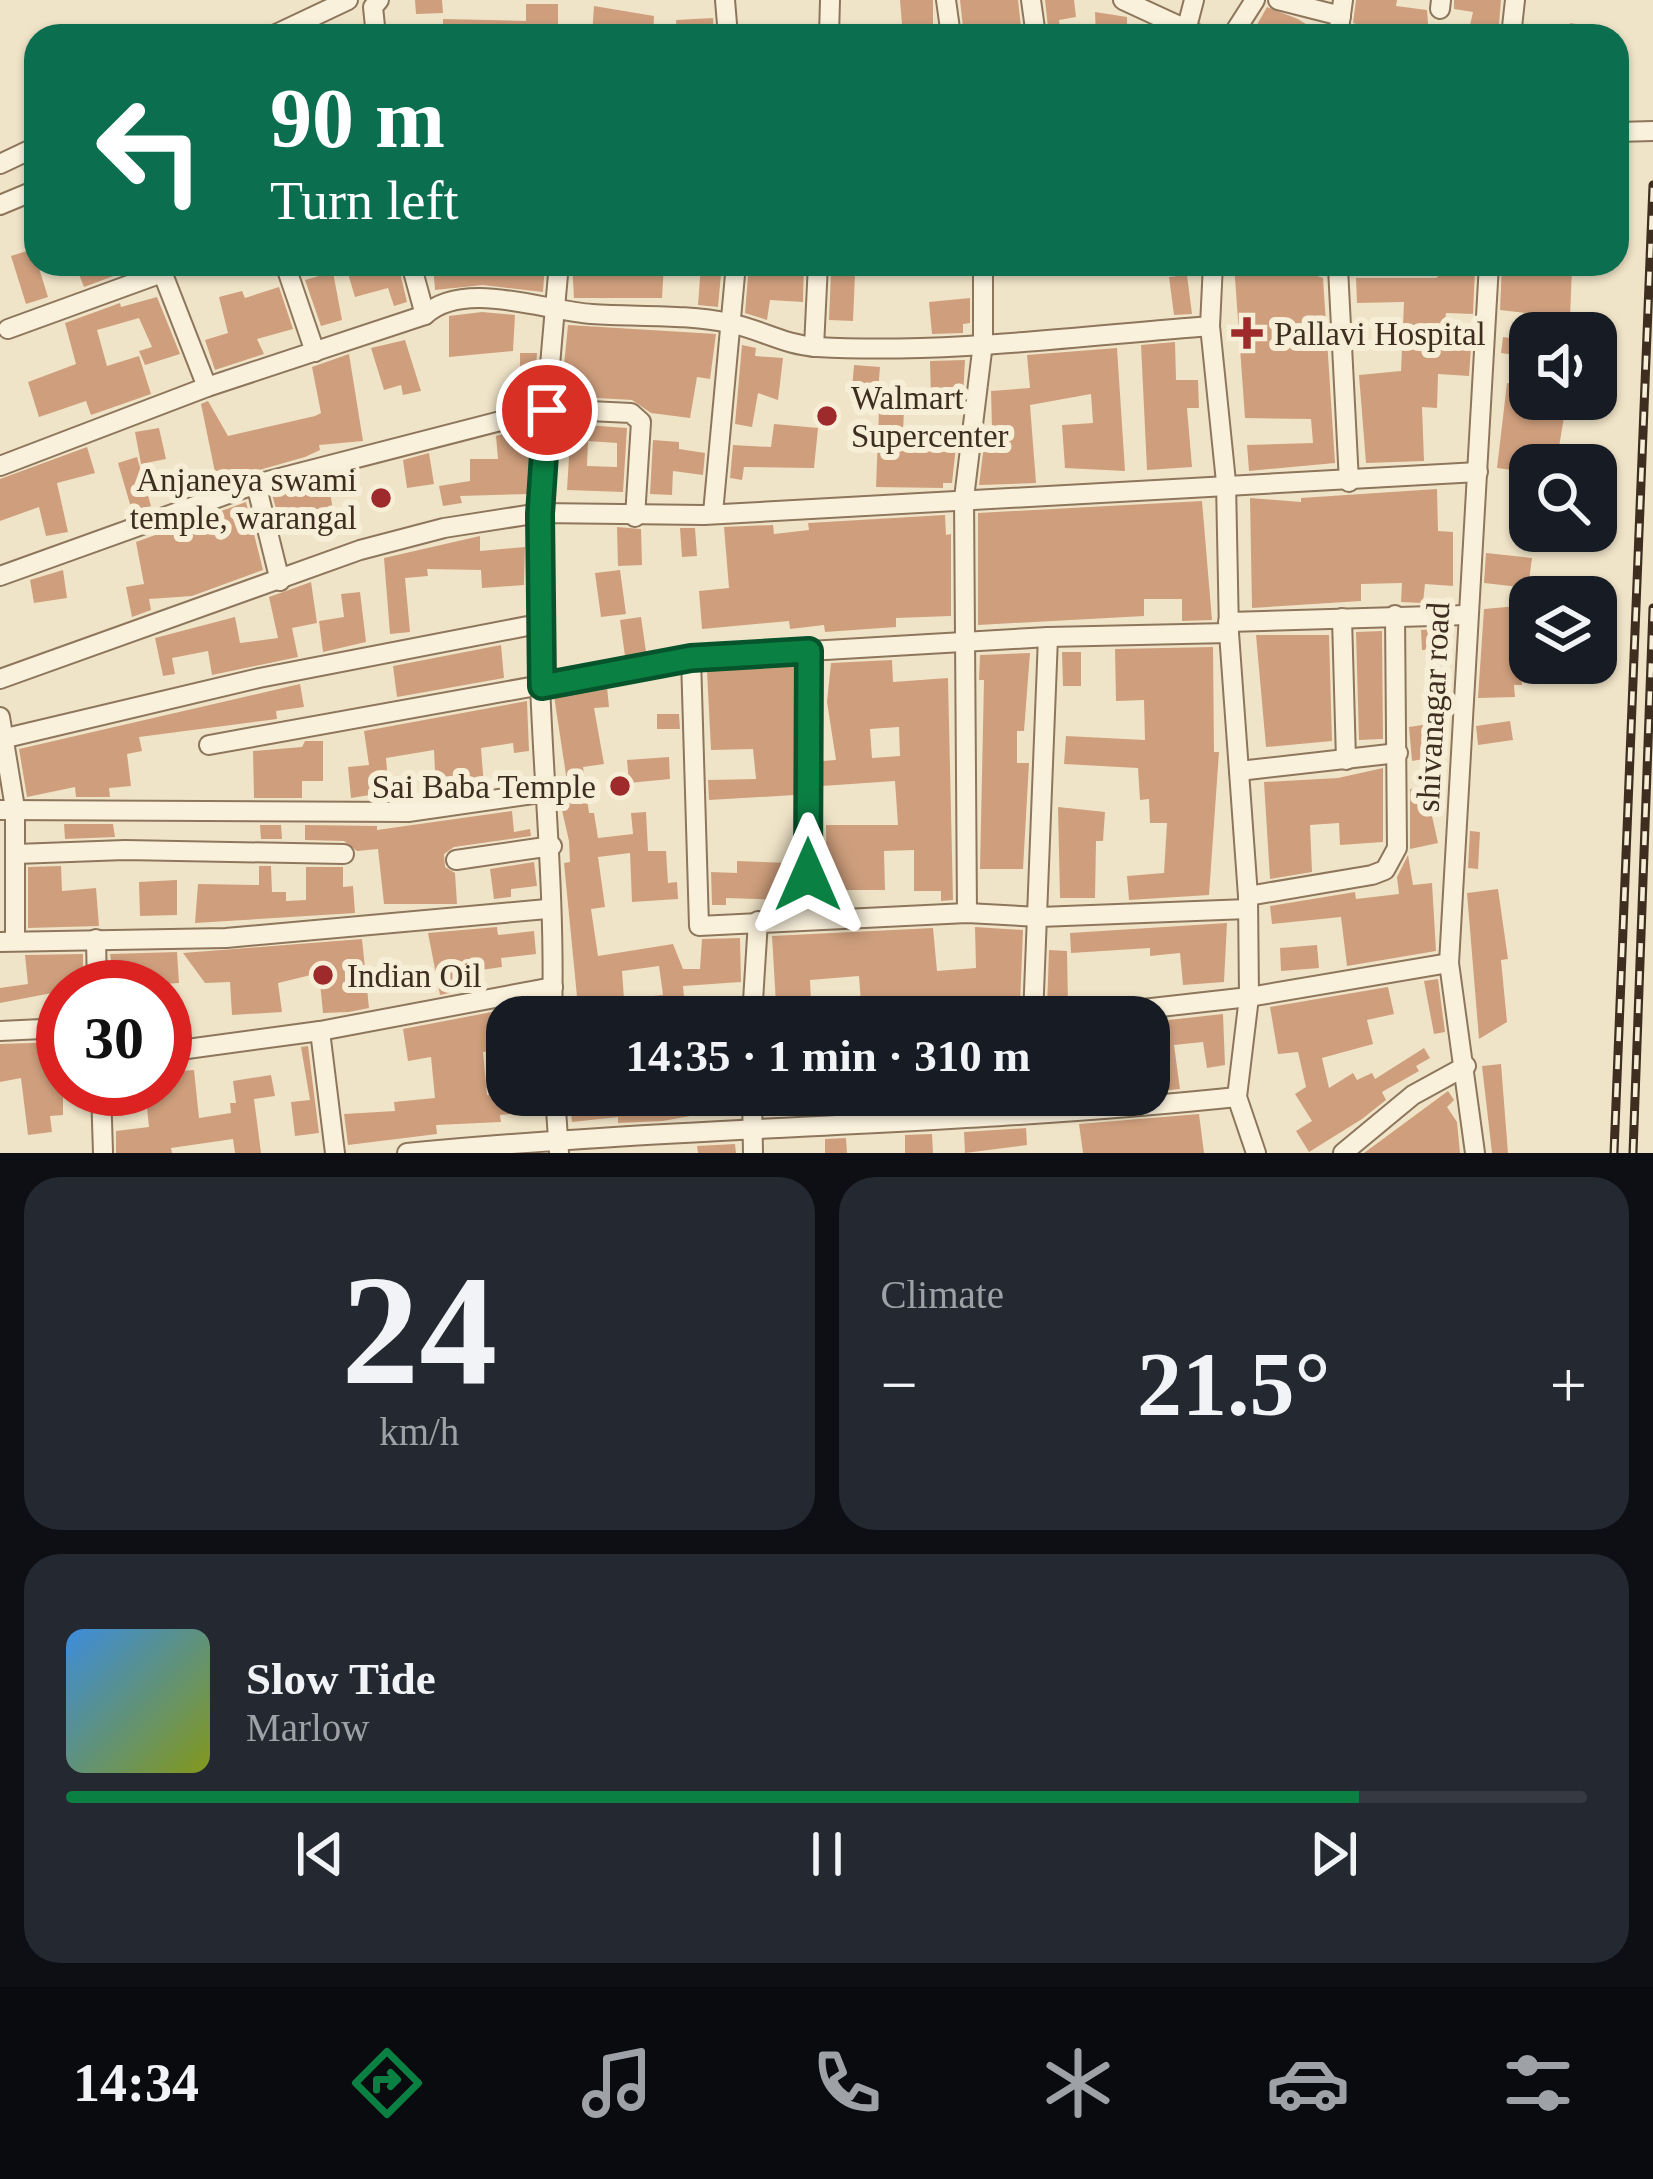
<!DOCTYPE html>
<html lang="en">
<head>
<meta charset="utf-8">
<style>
  :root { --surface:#171b24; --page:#242831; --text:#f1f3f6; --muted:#9ea1a6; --line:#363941; --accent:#0b8043 }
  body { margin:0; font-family:"Times New Roman",serif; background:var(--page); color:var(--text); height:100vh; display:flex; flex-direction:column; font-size:45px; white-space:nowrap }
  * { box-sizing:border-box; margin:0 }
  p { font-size:39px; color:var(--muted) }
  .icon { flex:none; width:66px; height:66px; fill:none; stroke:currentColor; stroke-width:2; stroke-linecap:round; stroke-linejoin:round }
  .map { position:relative; height:1153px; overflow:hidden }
  .side { display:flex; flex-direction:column; gap:24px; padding:24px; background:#0d0f14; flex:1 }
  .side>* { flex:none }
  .banner { position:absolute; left:24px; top:24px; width:1605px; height:252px; border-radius:36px; box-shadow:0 3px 9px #0004; background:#0b6e4f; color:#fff; overflow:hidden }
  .fabs { position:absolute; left:1509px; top:312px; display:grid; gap:24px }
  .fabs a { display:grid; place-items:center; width:108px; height:108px; border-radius:24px; background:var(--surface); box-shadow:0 3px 9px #0004; font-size:60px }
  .speed { position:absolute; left:36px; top:960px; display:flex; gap:24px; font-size:60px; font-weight:700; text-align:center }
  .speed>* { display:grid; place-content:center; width:156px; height:156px; border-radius:50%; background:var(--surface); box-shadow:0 3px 9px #0004; line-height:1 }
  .speed .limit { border:18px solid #d22; background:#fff; color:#111 }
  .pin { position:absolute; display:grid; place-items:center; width:102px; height:102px; color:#fff; margin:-51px; border:6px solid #fff; border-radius:50%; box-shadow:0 3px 12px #0007 }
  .me { position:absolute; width:132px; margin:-66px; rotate:0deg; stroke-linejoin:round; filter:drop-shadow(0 0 9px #0008) }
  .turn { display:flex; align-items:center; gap:42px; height:252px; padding:0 48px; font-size:54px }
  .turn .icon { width:156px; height:156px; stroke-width:2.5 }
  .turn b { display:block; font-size:84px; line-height:102px }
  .big { font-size:90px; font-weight:700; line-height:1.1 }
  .side .card { flex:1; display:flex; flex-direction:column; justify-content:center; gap:18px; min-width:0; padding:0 42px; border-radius:36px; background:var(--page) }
  .side .dial { align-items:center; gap:0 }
  .dial b { font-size:156px; line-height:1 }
  .song { display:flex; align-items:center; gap:36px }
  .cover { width:144px; height:144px; border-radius:18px; background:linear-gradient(135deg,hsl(210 70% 55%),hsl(70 70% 35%)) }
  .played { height:12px; border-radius:6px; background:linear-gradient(90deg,var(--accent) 85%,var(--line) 85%) }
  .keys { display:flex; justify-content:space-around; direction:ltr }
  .heat { display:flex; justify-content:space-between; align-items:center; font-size:66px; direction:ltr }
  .side .tiles { flex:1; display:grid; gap:24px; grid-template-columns:1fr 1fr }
  .card:last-child { grid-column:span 2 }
  .trip { position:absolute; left:486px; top:996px; width:684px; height:120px; border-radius:36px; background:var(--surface); box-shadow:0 3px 9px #0004; font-weight:700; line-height:120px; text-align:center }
  .tab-bar { display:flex; height:192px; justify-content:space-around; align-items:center; background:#090b0e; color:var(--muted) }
  .tab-bar .icon { width:84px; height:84px }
  .tab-bar .on { color:var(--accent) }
  .tab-bar b { font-size:54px; color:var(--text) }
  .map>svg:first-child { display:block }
</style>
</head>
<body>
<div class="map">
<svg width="1653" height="1153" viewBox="0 0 1653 1153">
  <rect width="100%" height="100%" fill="#f0e4c8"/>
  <!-- building -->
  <g fill="#cf9f7d" fill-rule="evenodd">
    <path d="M415 0H442L443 13 416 14Z"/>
    <path d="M900 0H933V36H875V27L902 24Z"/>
    <path d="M960 0H1018L1022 36H964Z"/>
    <path d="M1045 0H1074L1076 17 1059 20 1061 36H1049Z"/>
    <path d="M1356 0H1397L1396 6 1427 10 1429 36H1395L1353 23Z"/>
    <path d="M1454 0H1501L1498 36 1468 34 1473 12 1454 9Z"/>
    <path d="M526 4H558V36H443V19L526 21Z"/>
    <path d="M594 6 654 16 653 36H592Z"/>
    <path d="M1267 7 1298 19 1325 36H1266L1254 30Z"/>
    <path d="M1095 12 1127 17V35L1096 36Z"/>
    <path d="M713 18 714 36H677L676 20Z"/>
    <path d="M1570 23 1606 29 1605 36H1567Z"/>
    <path d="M33 249 48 297 26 304 11 256Z"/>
    <path d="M75 264H143V265L84 287Z"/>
    <path d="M356 264H398L407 302 394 306 388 288 355 297 346 267Z"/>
    <path d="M433 264H545L543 292 483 285 435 290Z"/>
    <path d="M572 264H664L662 298H574Z"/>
    <path d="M701 264H722L718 307 698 305Z"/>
    <path d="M749 264 780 268V264H804L803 302 770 300 767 320 745 313Z"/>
    <path d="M1234 264H1297V269L1323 278 1335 463 1249 471 1247 445 1313 443 1311 419 1245 418Z"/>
    <path d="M1502 264 1572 268 1570 318 1500 310Z"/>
    <path d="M1450 267 1475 268 1473 314 1446 313 1444 330 1472 333 1469 376 1438 374 1437 408 1422 407 1424 461 1366 463 1359 375 1401 371 1404 302 1357 303 1356 278H1436Z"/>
    <path d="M333 272 342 320 321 326 305 280Z"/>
    <path d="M831 272 855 274 853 321 829 320Z"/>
    <path d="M1187 275 1192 314 1174 315 1169 277Z"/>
    <path d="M279 287 293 329 257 339 264 354 215 370 205 340 228 333 219 297 242 291 245 298Z"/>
    <path d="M157 297 180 354 145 365 139 351 152 347 139 318 97 330 107 366 139 356 151 394 91 415 86 401 39 417 28 382 76 364 65 323 120 303 121 307Z"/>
    <path d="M970 298V323L963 324V333L932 334 929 302Z"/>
    <path d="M482 312 515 315 513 351 449 357V316Z"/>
    <path d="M568 325 716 334 710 379 697 377 690 418 651 413 632 400 561 396Z"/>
    <path d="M1503 337 1530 341V357L1501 353Z"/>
    <path d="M405 340 421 391 403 395 401 385 384 390 371 348Z"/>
    <path d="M1175 342 1176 380H1198L1199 408H1187L1192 467 1147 470 1141 345Z"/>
    <path d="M742 345 756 348 755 356 783 358 778 400 758 393 752 427 735 424Z"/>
    <path d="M1117 348 1125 471 1065 468 1062 425 1093 423 1091 394 1030 405 1036 483 979 485 986 429 992 428 991 391 1030 388 1027 355Z"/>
    <path d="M520 353H537L534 396H520Z"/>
    <path d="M349 354 363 441 319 445 320 450 305 457 217 482 201 404 208 401 228 436 315 416 321 413 312 367Z"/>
    <path d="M965 360 963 397 931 400 930 361Z"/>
    <path d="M854 365 880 367 877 405 851 403Z"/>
    <path d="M1507 383 1530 387V399H1567L1556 465H1521L1520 471 1497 468Z"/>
    <path d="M879 410 904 411 903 431 958 428 952 483H943V488L876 487Z"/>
    <path d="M571 424 627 428 623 492 567 490ZM588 441 617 443V467L587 466Z"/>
    <path d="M774 424 818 428 814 468 744 467 742 480 730 478 733 445 771 447Z"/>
    <path d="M531 427 528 494 460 496 462 503 443 506 439 486 470 481V459H498L496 436Z"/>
    <path d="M159 428 166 459 141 464 135 432Z"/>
    <path d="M653 440 679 442V449L705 453 703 475 673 471 672 495 650 494Z"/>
    <path d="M87 447 95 473 57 483 68 532 46 536 39 507 0 521V479Z"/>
    <path d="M429 453 434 484 407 488 403 460Z"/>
    <path d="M137 457 151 506 132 511 118 463Z"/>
    <path d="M328 479 333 511 279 520 272 494Z"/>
    <path d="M1437 489 1438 531 1453 532V586L1425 584 1423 603 1401 602 1402 583 1361 584V601L1252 608 1250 498 1301 502V498Z"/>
    <path d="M1202 501 1212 620 1182 621V599H1144V616L978 625V513Z"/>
    <path d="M246 502 263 570 192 596 149 599 151 610 132 617 126 587 144 584 136 542Z"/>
    <path d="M945 515 946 535 951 534V616L896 618V627L825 632 824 625 790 629 789 621 702 629 699 591 729 588 724 527 773 525 774 534 809 530 808 523Z"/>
    <path d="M617 527 641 529 642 565 618 566Z"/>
    <path d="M680 528H695L697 556 682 557Z"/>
    <path d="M480 536V551L525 547 524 585 482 588 481 570 427 569 428 576 405 578 410 632 390 634 384 558Z"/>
    <path d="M1486 553 1532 558 1528 588 1484 583Z"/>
    <path d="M63 570 67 598 34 603 30 580Z"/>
    <path d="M620 570 626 614 601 617 595 573Z"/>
    <path d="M311 582 317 623 292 628 298 657 212 675 208 651 172 658 175 674 163 676 155 638 235 617 240 643 278 638 269 597Z"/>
    <path d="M360 592 366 642 323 652 319 621 344 617 341 594Z"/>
    <path d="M1518 606 1522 685H1514L1515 697 1478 698 1484 609Z"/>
    <path d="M641 617 646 652 625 656 620 620Z"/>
    <path d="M1441 629 1442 649 1422 650 1421 630Z"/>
    <path d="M1382 631 1383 739 1359 740 1356 632Z"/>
    <path d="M1256 635H1329L1332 741 1266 747Z"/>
    <path d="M501 645 504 678 397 697 393 666Z"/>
    <path d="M1213 647 1214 752H1219L1209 895 1129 900 1127 876 1164 873 1167 823H1150L1149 799 1140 800 1138 768 1064 764 1066 736 1145 740 1144 700 1116 701 1115 649Z"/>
    <path d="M1062 652H1081V686H1063Z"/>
    <path d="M1030 653 1024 731H1017V763H1029L1023 869H980L984 680H979L980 655Z"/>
    <path d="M892 660 893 682 948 678 953 900 941 901V891H914V850L884 851 885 890H827L826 825H898L895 781 822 786V761L836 760 827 702 831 663ZM899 727 900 756 872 758 870 729Z"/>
    <path d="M795 665V795L709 800 708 780 756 779 753 749 711 750 707 671Z"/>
    <path d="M300 684 304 707 276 711 277 719 139 737 142 751 127 754 131 786 109 788 110 797H76L75 787 27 797 19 749Z"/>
    <path d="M607 687 609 707 594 708 604 764 583 767 589 813H594L598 838 633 834 631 813 646 812 648 851H666L668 883 677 882 678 899 632 902 630 853 598 857 605 907 591 909 598 956 673 944 683 969H700L702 939 740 938 741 982 683 986 686 1017H579L564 863 570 862 569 841 559 797 560 789 568 788 554 696ZM659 966 663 995 624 999 622 971Z"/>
    <path d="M527 701 529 751 514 753 513 743 481 748 484 787 436 794 434 750 386 758 389 792 351 798 348 767 369 765 364 731Z"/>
    <path d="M657 714H679L680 729H657Z"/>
    <path d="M1510 721 1513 740 1478 745 1476 726Z"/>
    <path d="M1442 722 1447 755 1412 761 1409 727Z"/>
    <path d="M305 741H323V781H302V798H254L253 751 302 747Z"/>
    <path d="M669 757 670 779 629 783 627 760Z"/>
    <path d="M1383 768V842L1340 845 1339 823 1310 825 1312 872 1270 879 1264 782 1338 778Z"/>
    <path d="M1433 785 1437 805 1430 807 1438 843 1410 849V789Z"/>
    <path d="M1058 807 1105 812 1103 841H1096L1095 898H1060Z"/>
    <path d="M512 811 514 832 530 829 531 836 454 847 444 854 445 867 455 873 457 904H384L378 849 357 851 344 841 305 840V825L377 826V830Z"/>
    <path d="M64 824H113L115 837 65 839Z"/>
    <path d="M260 825H281L282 839H261Z"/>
    <path d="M1470 831 1480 832 1478 869 1468 868Z"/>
    <path d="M1408 855 1413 885 1432 883 1436 951 1347 966 1341 917 1272 924 1270 906 1355 892 1356 899 1399 894 1397 877Z"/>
    <path d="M737 861 790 863 789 900 726 898V905H712L711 872 737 873Z"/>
    <path d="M534 862 537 886 511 889V897L494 899 490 869Z"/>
    <path d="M61 866 62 891 96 888 99 926 28 928V867Z"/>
    <path d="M259 866H271L272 892H286V901L306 900V867H343V887L353 886 355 913 195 923 198 884 259 885Z"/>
    <path d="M177 880V915L140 916 139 882Z"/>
    <path d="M1498 889 1508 959 1501 960 1507 1022 1479 1039 1467 893Z"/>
    <path d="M1227 923 1224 982 1183 985 1180 953 1150 956V948L1071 953 1070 933Z"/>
    <path d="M497 927 498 935 534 931 536 954 501 958 502 967 460 973 463 990 440 995 428 933Z"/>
    <path d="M975 927 1023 930 1020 1005 935 1006V1015L862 1017 859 976 810 980 811 1002 776 1004 772 936 933 928 937 971 976 968Z"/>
    <path d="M362 939 369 1008 349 1012 323 1013 319 973 278 983 282 1012 232 1015 230 982 205 983 183 953Z"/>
    <path d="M1317 945 1319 968 1281 971 1280 948Z"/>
    <path d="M1049 950 1067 951 1068 1004 1063 1007 1047 1008Z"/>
    <path d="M177 952 179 983 115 987 110 954Z"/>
    <path d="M83 954V987L0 1003V988L28 984 25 955Z"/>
    <path d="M1438 979 1445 1032 1434 1034 1424 981Z"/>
    <path d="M1388 987 1394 1014 1367 1020 1373 1044 1322 1058 1329 1088 1353 1073 1357 1080 1372 1073 1375 1079 1424 1048 1430 1058 1416 1066 1419 1071 1382 1092 1386 1100 1362 1119 1309 1152 1296 1131 1312 1121 1295 1094 1306 1087 1298 1052 1278 1054 1270 1007Z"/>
    <path d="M497 1011 502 1049 483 1052 487 1095H508L511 1114 500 1115 501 1122 436 1125 437 1134 348 1145 344 1114 395 1111 394 1102 435 1098 431 1057 408 1061 403 1029Z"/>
    <path d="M1223 1014 1225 1065 1207 1068 1203 1042 1174 1045 1180 1089 1149 1092V1055L1155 1054 1150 1022Z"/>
    <path d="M63 1042V1115L50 1116 52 1132 28 1135 21 1078 0 1082V1044Z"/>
    <path d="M308 1046 319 1133 295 1136 291 1102 310 1100 301 1047Z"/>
    <path d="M1501 1064 1508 1153H1492L1482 1066Z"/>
    <path d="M194 1070 199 1118 231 1113 230 1103H236L233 1081 271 1075 275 1096 254 1099 261 1153H235L233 1139 171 1148 172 1153H116V1131L149 1127 145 1089H165L168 1072Z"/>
    <path d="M1448 1091 1454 1100 1447 1107 1457 1122 1460 1153H1364Z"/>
    <path d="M569 1095H699L701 1114 663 1121 618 1123V1117L572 1122Z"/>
    <path d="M823 1095H845V1111L824 1112Z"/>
    <path d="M1199 1114 1204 1153H1083L1079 1124Z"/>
    <path d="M1026 1128 1027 1145 965 1153 964 1132Z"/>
    <path d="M932 1134 933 1153H905V1135Z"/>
    <path d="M846 1138 847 1153H825V1139Z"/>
    <path d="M735 1144 736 1153H698L697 1146Z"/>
  </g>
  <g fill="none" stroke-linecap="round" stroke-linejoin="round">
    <!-- minor casing -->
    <g stroke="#8d765c" stroke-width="22">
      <g id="minor">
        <path d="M725 0 728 36"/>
        <path d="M946 0 951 36"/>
        <path d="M1031 0 1036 36"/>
        <path d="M1123 0 1201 36"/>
        <path d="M1278 0 1341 16"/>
        <path d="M1440 9 1441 0"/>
        <path d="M1187 27 1194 0"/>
        <path d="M272 36 348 0"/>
        <path d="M376 36 373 7 379 0"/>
        <path d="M829 36 830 0"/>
        <path d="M1232 36 1255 0"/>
        <path d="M1338 36 1343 0"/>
        <path d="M1511 36 1515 0"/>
        <path d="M1617 132 1653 131"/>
        <path d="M0 164 36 147"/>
        <path d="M0 205 36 190"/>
        <path d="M159 264 207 387"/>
        <path d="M285 264 315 352"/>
        <path d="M411 264 425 315"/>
        <path d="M1213 264 1210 326 1226 482 1229 633 1248 896 1249 997 1237 1097 1256 1153"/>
        <path d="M1319 264H1436"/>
        <path d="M1338 268 1349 482"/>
        <path d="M8 329 162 273"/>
        <path d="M814 347 818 264"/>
        <path d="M0 466 207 387 425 315C464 279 544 311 592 314 637 317 686 314 729 323 760 329 784 345 817 347 947 354 1080 336 1210 326"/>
        <path d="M256 484 280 581"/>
        <path d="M713 513 736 264"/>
        <path d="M0 576 256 484 547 409 631 413 641 422 635 517"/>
        <path d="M1342 618 1346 760"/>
        <path d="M1228 622 1467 615"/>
        <path d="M691 658 699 926 967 913 1039 917 1248 909"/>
        <path d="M0 679 360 550 444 528 540 513 704 515 1478 472"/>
        <path d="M0 717 15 808V941"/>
        <path d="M6 738 259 678 538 624"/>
        <path d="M209 745 691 658 1048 637 1229 633"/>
        <path d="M1239 771 1398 753"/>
        <path d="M0 810 408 812 547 792"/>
        <path d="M16 854 125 850 344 854"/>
        <path d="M456 860 552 846"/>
        <path d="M1248 896 1372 875 1385 870 1397 848 1395 615"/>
        <path d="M967 913 964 498 983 343V264"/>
        <path d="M808 920 809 651"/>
        <path d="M96 939 97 987"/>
        <path d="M0 942 226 938 547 909"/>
        <path d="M552 1017C556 885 540 754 538 622 537 503 548 383 559 264"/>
        <path d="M752 1017 758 921"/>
        <path d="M1033 1017 1048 637"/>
        <path d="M1072 1017 1249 997 1449 963"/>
        <path d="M0 1031 63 1028"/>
        <path d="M320 1031 335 1153"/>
        <path d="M165 1052 320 1031 553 987"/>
        <path d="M101 1089 103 1153"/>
        <path d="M555 1095 559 1153"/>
        <path d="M752 1095 753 1153"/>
        <path d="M407 1153C684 1126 961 1126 1237 1097"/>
        <path d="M1343 1153 1413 1095 1466 1066"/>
        <path d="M1475 1153 1449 963 1489 264"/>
      </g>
    </g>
    <!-- minor -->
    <use href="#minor" stroke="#faf1dc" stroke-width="18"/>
    <!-- rail casing -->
    <g stroke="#3d2e20" stroke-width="9">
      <g id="rail">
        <path d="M1614 1153 1653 185"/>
        <path d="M1633 1153 1653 608"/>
      </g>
    </g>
    <!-- rail -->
    <use href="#rail" stroke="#f7eed8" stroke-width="4.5" stroke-dasharray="14" stroke-linecap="butt"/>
  </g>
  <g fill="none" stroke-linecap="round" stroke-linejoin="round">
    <!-- route casing -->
    <g stroke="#07532c" stroke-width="30">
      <path id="route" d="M547 410 540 514 542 686 691 658 809 651 808 875"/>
    </g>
    <!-- route -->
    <use href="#route" stroke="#0b8043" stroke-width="21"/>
  </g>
  <!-- markers -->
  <g fill="#9e2a2b" stroke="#f7eed8" stroke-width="4.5">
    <path d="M1241 315h12v12h12v12h-12v12h-12v-12h-12v-12h12z"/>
    <circle cx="827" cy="416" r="12"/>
    <circle cx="381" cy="498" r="12"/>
    <circle cx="620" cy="786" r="12"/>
    <circle cx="323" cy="975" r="12"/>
  </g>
  <g text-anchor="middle" stroke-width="12" stroke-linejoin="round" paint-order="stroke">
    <!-- poi labels -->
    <g font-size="33" fill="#3d2e20" stroke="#f7eed8" text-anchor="start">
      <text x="1274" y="345">Pallavi Hospital</text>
      <text x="851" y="409">Walmart<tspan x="851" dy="38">Supercenter</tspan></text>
      <text x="357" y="491" text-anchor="end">Anjaneya swami<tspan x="357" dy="38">temple, warangal</tspan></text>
      <text x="596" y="798" text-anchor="end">Sai Baba Temple</text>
      <text x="347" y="987">Indian Oil</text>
    </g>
    <!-- street labels -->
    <g font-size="33" fill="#3d2e20" stroke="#f7eed8">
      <text transform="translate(1432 707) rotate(-87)" y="12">shivanagar road</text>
    </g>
  </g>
</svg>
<div class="fabs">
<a><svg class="icon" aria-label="sound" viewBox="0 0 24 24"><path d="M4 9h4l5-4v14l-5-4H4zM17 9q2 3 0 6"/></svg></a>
<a><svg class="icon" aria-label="search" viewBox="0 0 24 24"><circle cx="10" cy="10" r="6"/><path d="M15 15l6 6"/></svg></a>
<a><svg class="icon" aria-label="layers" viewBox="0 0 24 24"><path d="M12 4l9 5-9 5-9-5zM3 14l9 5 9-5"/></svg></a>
</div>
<div class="speed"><div class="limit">30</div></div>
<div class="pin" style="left:547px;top:410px;background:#d93025"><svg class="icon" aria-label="arrive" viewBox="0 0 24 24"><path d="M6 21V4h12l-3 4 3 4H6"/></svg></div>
<svg class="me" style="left:808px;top:875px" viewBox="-20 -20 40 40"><path d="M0-17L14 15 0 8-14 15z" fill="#0b8043" stroke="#fff" stroke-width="4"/></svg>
<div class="trip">14:35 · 1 min · 310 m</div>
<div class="banner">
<div class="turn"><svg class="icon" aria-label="left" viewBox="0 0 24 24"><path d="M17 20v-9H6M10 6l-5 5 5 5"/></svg><div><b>90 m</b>Turn left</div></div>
</div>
</div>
<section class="side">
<div class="tiles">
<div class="card dial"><b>24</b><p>km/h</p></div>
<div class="card"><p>Climate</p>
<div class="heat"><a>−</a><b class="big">21.5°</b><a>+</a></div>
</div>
<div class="card">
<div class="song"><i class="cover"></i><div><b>Slow Tide</b><p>Marlow</p></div></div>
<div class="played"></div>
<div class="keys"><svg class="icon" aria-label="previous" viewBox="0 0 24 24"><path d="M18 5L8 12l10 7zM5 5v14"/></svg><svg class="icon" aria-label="pause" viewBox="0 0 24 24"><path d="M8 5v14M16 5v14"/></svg><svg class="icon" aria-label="next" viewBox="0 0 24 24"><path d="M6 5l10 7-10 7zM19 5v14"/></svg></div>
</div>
</div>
</section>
<nav class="tab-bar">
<b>14:34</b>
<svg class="icon on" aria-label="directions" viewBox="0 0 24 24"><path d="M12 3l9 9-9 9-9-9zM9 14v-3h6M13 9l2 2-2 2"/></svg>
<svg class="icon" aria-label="music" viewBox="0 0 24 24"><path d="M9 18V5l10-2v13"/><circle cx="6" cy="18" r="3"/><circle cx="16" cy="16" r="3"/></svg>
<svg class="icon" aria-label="phone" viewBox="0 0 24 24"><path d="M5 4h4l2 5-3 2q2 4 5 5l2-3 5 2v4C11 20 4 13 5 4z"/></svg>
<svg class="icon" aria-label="climate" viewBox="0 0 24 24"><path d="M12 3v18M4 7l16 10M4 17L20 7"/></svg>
<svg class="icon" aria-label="car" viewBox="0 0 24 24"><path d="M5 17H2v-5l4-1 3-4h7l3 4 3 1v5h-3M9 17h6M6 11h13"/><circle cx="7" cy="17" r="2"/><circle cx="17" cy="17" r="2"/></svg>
<svg class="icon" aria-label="filters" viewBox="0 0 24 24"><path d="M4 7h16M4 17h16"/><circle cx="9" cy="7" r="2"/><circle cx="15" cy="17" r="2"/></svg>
</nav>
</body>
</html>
